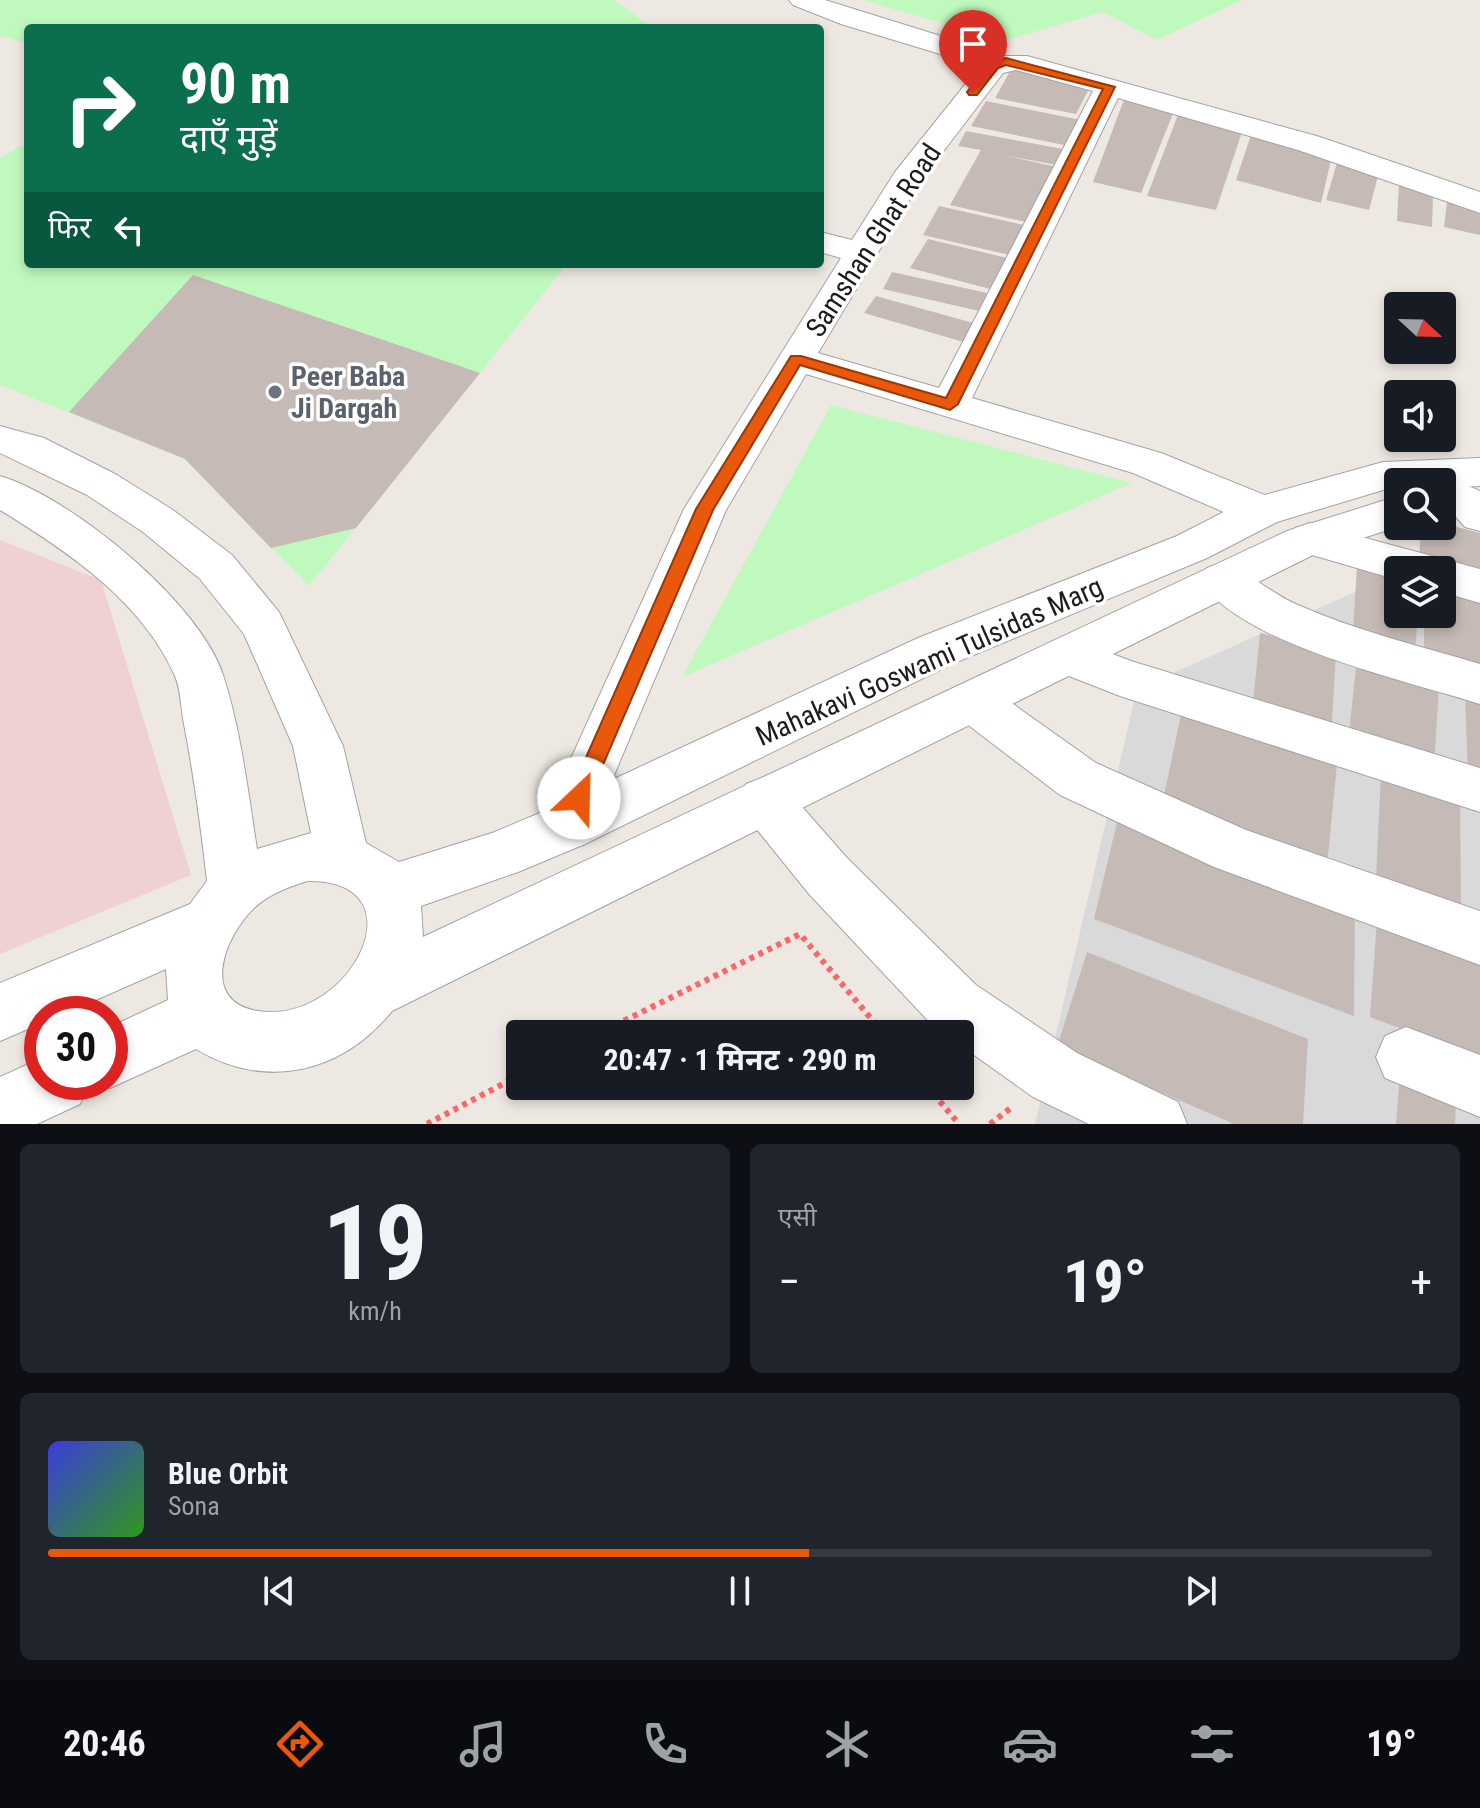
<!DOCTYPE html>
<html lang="hi">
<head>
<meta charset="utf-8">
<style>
  :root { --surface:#171b24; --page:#20242c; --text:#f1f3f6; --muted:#9ea1a6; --line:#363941; --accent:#ea580c }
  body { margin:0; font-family:"Roboto Condensed","Noto Sans Devanagari",sans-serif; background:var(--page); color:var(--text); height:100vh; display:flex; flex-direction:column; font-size:30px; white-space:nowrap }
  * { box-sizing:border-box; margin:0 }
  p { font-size:26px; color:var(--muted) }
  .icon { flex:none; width:44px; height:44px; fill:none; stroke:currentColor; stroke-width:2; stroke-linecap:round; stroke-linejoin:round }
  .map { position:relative; height:1124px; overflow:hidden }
  .panel { display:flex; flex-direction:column; gap:20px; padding:20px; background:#0d0f14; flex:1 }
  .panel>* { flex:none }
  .top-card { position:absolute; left:24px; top:24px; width:800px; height:244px; border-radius:8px; box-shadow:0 4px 12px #0003; background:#0b6e4f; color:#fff; overflow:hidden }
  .needle { width:52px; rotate:112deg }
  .fabs { position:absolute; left:1384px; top:292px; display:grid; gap:16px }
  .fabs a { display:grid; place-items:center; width:72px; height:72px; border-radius:8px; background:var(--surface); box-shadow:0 4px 12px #0003; font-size:40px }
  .speed { position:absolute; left:24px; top:996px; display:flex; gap:16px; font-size:40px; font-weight:700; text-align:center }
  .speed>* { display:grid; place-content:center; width:104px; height:104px; border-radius:50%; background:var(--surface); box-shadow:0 4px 12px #0003; line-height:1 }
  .speed .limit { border:12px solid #d22; background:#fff; color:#111 }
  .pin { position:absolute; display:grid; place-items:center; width:68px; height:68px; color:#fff; margin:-82px -34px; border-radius:50% 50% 50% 0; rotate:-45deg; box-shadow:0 0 8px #0007 }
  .pin .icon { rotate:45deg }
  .me { position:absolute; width:88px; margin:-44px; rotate:24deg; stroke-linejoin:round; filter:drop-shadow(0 0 6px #0008) }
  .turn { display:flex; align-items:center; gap:28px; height:168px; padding:0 24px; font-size:36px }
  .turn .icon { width:104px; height:104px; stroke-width:2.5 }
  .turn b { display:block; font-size:56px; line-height:68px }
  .then { display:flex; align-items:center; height:76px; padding:0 24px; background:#0003; gap:16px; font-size:30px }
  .big { font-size:60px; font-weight:700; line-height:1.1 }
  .panel .tile { flex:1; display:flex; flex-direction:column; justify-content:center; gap:12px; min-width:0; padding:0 28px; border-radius:12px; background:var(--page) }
  .panel .dial { align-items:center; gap:0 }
  .dial b { font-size:104px; line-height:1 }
  .song { display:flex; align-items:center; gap:24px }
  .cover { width:96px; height:96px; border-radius:12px; background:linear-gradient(135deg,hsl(240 70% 55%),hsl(110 70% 35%)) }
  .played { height:8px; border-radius:4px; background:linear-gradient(90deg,var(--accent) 55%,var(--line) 55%) }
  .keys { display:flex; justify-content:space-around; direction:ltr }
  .heat { display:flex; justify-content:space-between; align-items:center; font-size:44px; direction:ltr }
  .panel .tiles { flex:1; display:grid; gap:20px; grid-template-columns:1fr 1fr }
  .tile:last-child { grid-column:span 2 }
  .trip { position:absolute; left:506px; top:1020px; width:468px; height:80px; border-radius:8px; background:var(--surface); box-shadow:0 4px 12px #0003; font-weight:700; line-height:80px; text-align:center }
  .dock { display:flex; height:128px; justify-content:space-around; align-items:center; background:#090b0e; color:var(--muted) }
  .dock .icon { width:56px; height:56px }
  .dock .current { color:var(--accent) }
  .dock b { font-size:36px; color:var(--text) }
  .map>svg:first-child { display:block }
</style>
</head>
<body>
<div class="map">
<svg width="1480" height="1124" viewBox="0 0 1480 1124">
  <rect width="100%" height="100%" fill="#eee8e2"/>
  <!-- residential -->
  <path fill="#dad9d9" d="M1480 541V1124H1035L1137 689 1398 573V614H1442V570Z"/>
  <!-- commercial -->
  <path fill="#efd0d3" d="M0 540 101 580 191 875 0 954Z"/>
  <!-- park -->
  <g fill="#c0f9bd">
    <path d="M0 0H614L653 28H28V43L0 36Z"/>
    <path d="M863 0H1242L1157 40 1103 12 1003 41Z"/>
    <path d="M28 142V264H567L309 586 185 459 0 385V158Z"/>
    <path d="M831 405 1132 483 682 677Z"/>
  </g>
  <!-- building -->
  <g fill="#c5bab5">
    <path d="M1012 68 1090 87 1076 114 995 98Z"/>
    <path d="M1125 97 1174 111 1141 193 1093 182Z"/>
    <path d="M986 101 1081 120 1069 146 971 126Z"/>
    <path d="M1179 112 1242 132 1216 210 1147 196Z"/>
    <path d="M966 131 1063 149 1057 165 1003 155 1061 168 1035 224 950 205 981 150 958 146Z"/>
    <path d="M1251 135 1331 160 1321 203 1236 180Z"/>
    <path d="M1337 163 1378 176 1369 210 1326 200Z"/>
    <path d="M1399 183 1433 196 1432 227 1397 221Z"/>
    <path d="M1447 202 1480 214V235L1444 227Z"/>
    <path d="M939 206 1037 228 1023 258 923 235Z"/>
    <path d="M928 239 1011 259 994 290 910 268Z"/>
    <path d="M892 272 987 293 979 311 883 289Z"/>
    <path d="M193 275 480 373 356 528 271 548 185 459 69 412Z"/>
    <path d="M876 296 977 324 967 343 864 313Z"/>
    <path d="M1442 523 1480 533V577L1419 560 1421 526H1442Z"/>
    <path d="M1357 566 1398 576V614H1417L1416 648 1353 631Z"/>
    <path d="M1442 581 1480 591V669L1424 654V614H1442Z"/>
    <path d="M1260 633 1336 654 1331 735 1252 713Z"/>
    <path d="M1357 659 1439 684 1434 768 1348 741Z"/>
    <path d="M1465 690 1480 694V783L1468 780Z"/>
    <path d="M1183 705 1338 754 1327 866 1161 810Z"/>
    <path d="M1381 773 1460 797 1461 906 1376 879Z"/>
    <path d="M1118 818 1355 897 1354 1016 1094 919Z"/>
    <path d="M1378 907 1480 943V1058L1370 1017Z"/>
    <path d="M1087 952 1308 1039 1303 1124H1234L1057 1047Z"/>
    <path d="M1401 1058 1457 1081 1455 1124H1396Z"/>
  </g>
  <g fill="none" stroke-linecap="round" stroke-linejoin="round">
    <!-- minor casing -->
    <g stroke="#a3a3a3" stroke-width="2">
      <g id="minor">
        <path d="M789 0H825L1005 56H1027L1320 137 1480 192V213L1298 150 1118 98 972 398 1161 453 1277 500 1283 511 1277 522 1262 526 1247 522 1133 473 806 374 726 510 585 844 566 851 547 844 540 827 684 509 841 258 820 252V232L852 240 895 172 980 66 841 24 793 5ZM1016 70 1093 91 939 388 818 353 920 182 1003 73Z"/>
        <path d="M1461 483 1480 491V531L1465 527 1442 501 1446 488Z"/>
        <path d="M1310 523 1480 569V603L1442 592V570H1398V580L1295 550 1288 539 1295 528Z"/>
        <path d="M1223 563C1250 572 1271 594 1298 605 1357 631 1419 646 1480 664V704C1412 682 1235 643 1201 580L1207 568Z"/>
        <path d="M1068 637 1131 661 1480 768V812L1120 696 1051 669 1044 656 1051 643Z"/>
        <path d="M972 681 989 687 1096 763 1246 830 1480 911V965L1214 867 1060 795 955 715 948 701 955 687Z"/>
        <path d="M764 777 782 784 847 858 976 985 1077 1053 1178 1102 1187 1124H1089L1033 1097 960 1045V1034H945L934 1027 809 894 746 816 738 800 746 784Z"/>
        <path d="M1406 1027 1480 1055V1117L1385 1078 1376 1057 1385 1036Z"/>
      </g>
    </g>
    <!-- tertiary casing -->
    <g stroke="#a3a3a3" stroke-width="2">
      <g id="tertiary">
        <path d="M0 426 44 438 117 475 173 510 232 555 279 612 343 746 366 843 399 862 492 833 547 810 918 638 1177 536 1247 500 1383 462 1480 458V486L1442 488V482H1398V490H1383L1277 522 1207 558 952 664 585 844 518 872 421 906 423 937 1287 531 1398 496 1400 526 1317 553 392 1011C342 1073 265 1091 196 1049L110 1088 95 1082H110V1027L168 1000 166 969 64 1014H42V1023L0 1041V983L190 904 207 881C201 828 194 776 184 724 181 709 181 690 175 676 142 601 67 551 0 510V476C71 497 200 603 223 675 241 730 248 792 257 849L311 833 293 746 244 634 200 579 143 532 87 495 0 453ZM308 881C424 880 350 1026 258 1011 199 1002 224 937 254 908 269 894 288 887 308 881Z"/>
        <path d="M42 1058V1082H89L80 1104 37 1124H0V1077Z"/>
      </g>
    </g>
    <!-- path -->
    <g stroke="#fb666b" stroke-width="6" stroke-dasharray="5 5" stroke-linecap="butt">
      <path d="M597 1034 800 934 884 1034"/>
      <path d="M927 1086 959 1124"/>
      <path d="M427 1124 520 1075"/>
      <path d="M990 1124 1012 1107"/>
    </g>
    <!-- minor -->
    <use href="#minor" fill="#fff" fill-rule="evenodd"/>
    <!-- tertiary -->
    <use href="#tertiary" fill="#fff" fill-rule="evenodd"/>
  </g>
  <!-- route -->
  <path fill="#ea580c" stroke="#983908" stroke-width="2" d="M1006 58 1115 87 958 404 950 410 800 365 713 510 586 804H571L568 798 696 509 791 356H801L946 398 1103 89 1006 65 998 68 977 95H969L967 92 990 63Z"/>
  <!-- markers -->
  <circle fill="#6b7280" stroke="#fff" stroke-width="3" cx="275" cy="392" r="8"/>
  <g text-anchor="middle" stroke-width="7" stroke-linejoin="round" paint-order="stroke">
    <!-- street labels -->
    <g font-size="28" fill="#1c1c1c" stroke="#fff">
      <text transform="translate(873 240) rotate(-57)" y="10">Samshan Ghat Road</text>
      <text transform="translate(929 661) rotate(-24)" y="10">Mahakavi Goswami Tulsidas Marg</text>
    </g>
    <!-- worship labels -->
    <g font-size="28" font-weight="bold" fill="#5b616d" stroke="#fff" text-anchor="start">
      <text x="291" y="386">Peer Baba<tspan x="291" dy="32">Ji Dargah</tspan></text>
    </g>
  </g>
</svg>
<div class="fabs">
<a><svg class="needle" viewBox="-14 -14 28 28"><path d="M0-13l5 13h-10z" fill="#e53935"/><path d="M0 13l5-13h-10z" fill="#9ea1a6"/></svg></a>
<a><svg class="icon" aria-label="sound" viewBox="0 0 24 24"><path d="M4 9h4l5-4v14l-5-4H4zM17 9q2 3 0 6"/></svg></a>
<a><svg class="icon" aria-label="search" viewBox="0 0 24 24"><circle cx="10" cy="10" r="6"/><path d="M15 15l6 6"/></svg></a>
<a><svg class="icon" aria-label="layers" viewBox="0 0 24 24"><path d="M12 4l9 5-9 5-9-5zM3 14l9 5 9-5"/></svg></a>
</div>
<div class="speed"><div class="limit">30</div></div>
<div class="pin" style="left:973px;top:92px;background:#d93025"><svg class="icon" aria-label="arrive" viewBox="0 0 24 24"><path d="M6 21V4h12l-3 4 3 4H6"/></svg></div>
<svg class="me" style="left:579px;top:798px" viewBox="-20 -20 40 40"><circle r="19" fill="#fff"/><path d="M0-13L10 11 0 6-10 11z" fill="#ea580c"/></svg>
<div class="trip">20:47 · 1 मिनट · 290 m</div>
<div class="top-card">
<div class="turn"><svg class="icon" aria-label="right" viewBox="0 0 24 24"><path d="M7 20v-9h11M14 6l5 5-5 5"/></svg><div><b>90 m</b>दाएँ मुड़ें</div></div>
<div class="then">फिर<svg class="icon" aria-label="left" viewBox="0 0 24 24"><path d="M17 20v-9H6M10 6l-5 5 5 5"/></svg></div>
</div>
</div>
<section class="panel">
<div class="tiles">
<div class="tile dial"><b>19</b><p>km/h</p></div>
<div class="tile"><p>एसी</p>
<div class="heat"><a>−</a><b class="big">19°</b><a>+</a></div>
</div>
<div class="tile">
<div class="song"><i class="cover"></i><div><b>Blue Orbit</b><p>Sona</p></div></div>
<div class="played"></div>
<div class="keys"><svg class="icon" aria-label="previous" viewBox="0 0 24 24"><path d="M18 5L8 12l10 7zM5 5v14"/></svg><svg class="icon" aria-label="pause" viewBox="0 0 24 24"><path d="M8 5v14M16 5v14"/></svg><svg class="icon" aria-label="next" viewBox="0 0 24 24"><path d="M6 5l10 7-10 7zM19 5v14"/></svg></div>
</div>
</div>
</section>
<nav class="dock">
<b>20:46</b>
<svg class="icon current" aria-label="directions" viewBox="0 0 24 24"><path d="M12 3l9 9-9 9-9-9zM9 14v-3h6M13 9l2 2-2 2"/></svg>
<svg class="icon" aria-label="music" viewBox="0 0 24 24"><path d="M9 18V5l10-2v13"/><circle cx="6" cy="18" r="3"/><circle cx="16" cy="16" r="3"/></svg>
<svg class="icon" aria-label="phone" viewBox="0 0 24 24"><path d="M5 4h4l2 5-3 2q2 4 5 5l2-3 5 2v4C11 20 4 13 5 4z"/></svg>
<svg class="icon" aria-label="climate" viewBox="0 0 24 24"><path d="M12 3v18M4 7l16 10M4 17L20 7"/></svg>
<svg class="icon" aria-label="car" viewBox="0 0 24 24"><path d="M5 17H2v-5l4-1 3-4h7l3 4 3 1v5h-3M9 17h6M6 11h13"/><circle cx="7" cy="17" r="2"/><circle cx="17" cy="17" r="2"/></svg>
<svg class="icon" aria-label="filters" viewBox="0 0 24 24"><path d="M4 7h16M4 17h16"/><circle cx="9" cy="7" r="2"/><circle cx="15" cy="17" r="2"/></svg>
<b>19°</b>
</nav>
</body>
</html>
